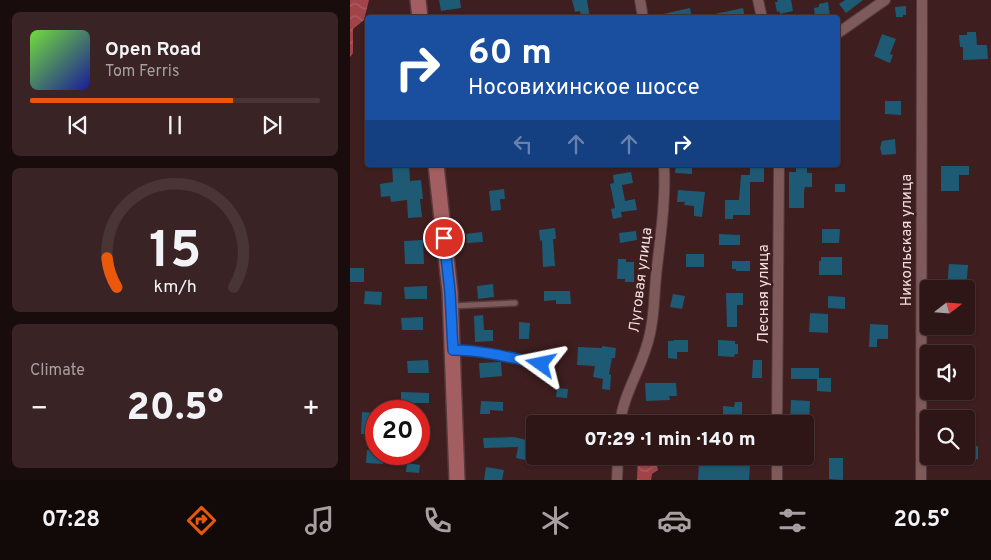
<!DOCTYPE html>
<html lang="en">
<head>
<meta charset="utf-8">
<style>
  :root { --surface:#2e1617; --page:#3a2324; --text:#f1f3f6; --muted:#a79fa1; --line:#493536; --accent:#ea580c }
  body { margin:0; font-family:Overpass,sans-serif; background:var(--page); color:var(--text); height:100vh; display:flex; flex-direction:column; font-size:19px; white-space:nowrap }
  * { box-sizing:border-box; margin:0 }
  p { font-size:16px; color:var(--muted) }
  .icon { flex:none; width:28px; height:28px; fill:none; stroke:currentColor; stroke-width:2; stroke-linecap:round; stroke-linejoin:round }
  .map { position:relative; flex:1; overflow:hidden }
  .drawer { display:flex; flex-direction:column; gap:12px; padding:12px; background:#190c0d; width:350px }
  .drawer>* { flex:none }
  .top-card { position:absolute; left:15px; top:15px; width:475px; height:152px; border-radius:5px; box-shadow:0 1px 4px #0004,0 0 0 1px var(--line); background:#1a4fa0; color:#fff; overflow:hidden }
  .needle { width:32px; rotate:73deg }
  .buttons { position:absolute; left:570px; top:280px; display:grid; gap:10px }
  .buttons a { display:grid; place-items:center; width:55px; height:55px; border-radius:5px; background:var(--surface); box-shadow:0 1px 4px #0004,0 0 0 1px var(--line); font-size:25px }
  .speed { position:absolute; left:15px; top:400px; display:flex; gap:10px; font-size:25px; font-weight:700; text-align:center }
  .speed>* { display:grid; place-content:center; width:65px; height:65px; border-radius:50%; background:var(--surface); box-shadow:0 1px 4px #0004,0 0 0 1px var(--line); line-height:1 }
  .speed .limit { border:8px solid #d22; background:#fff; color:#111 }
  .pin { position:absolute; display:grid; place-items:center; width:42px; height:42px; color:#fff; margin:-21px; border:2px solid #fff; border-radius:50%; box-shadow:0 1px 5px #0007 }
  .me { position:absolute; width:55px; margin:-28px; rotate:282deg; stroke-linejoin:round; filter:drop-shadow(0 0 4px #0008) }
  .turn { display:flex; align-items:center; gap:18px; height:105px; padding:0 20px; font-size:22px }
  .turn .icon { width:65px; height:65px; stroke-width:2.5 }
  .turn b { display:block; font-size:35px; line-height:42px }
  .lanes { display:flex; align-items:center; height:48px; padding:0 20px; background:#0003; justify-content:center; gap:25px; direction:ltr }
  .lanes .off { opacity:.35 }
  .big { font-size:38px; font-weight:800; line-height:1.1 }
  .drawer .tile { flex:1; display:flex; flex-direction:column; justify-content:center; gap:8px; min-width:0; padding:0 18px; border-radius:8px; background:var(--page) }
  .drawer .dial { align-items:center; gap:0 }
  .dial svg { height:130px; overflow:visible; fill:none; stroke:var(--line); stroke-width:7; stroke-linecap:round; text-anchor:middle }
  .dial text { fill:var(--text); stroke:none }
  .song { display:flex; align-items:center; gap:15px }
  .cover { width:60px; height:60px; border-radius:8px; background:linear-gradient(135deg,hsl(100 70% 55%),hsl(240 70% 35%)) }
  .played { height:5px; border-radius:2px; background:linear-gradient(90deg,var(--accent) 70%,var(--line) 70%) }
  .keys { display:flex; justify-content:space-around; direction:ltr }
  .heat { display:flex; justify-content:space-between; align-items:center; font-size:28px; direction:ltr }
  .trip { position:absolute; left:176px; top:415px; width:288px; height:50px; border-radius:5px; background:var(--surface); box-shadow:0 1px 4px #0004,0 0 0 1px var(--line); font-weight:800; line-height:50px; text-align:center }
  .menu { display:flex; height:80px; justify-content:space-around; align-items:center; background:#120909; color:var(--muted) }
  .menu .icon { width:35px; height:35px }
  .menu .selected { color:var(--accent) }
  .menu b { font-size:22px; color:var(--text) }
  main { display:flex; flex:1; min-height:0 }
  .map>svg:first-child { display:block }
</style>
</head>
<body>
<main>
<section class="drawer">
<div class="tile">
<div class="song"><i class="cover"></i><div><b>Open Road</b><p>Tom Ferris</p></div></div>
<div class="played"></div>
<div class="keys"><svg class="icon" aria-label="previous" viewBox="0 0 24 24"><path d="M18 5L8 12l10 7zM5 5v14"/></svg><svg class="icon" aria-label="pause" viewBox="0 0 24 24"><path d="M8 5v14M16 5v14"/></svg><svg class="icon" aria-label="next" viewBox="0 0 24 24"><path d="M6 5l10 7-10 7zM19 5v14"/></svg></div>
</div>
<div class="tile dial"><svg viewBox="0 0 100 80">
<path d="M14 69A42 42 0 1 1 86 69"/>
<path d="M14 69A42 42 0 0 1 8 51" stroke="#ea580c"/>
<text x="50" y="56" font-size="32" font-weight="700">15</text>
<text x="50" y="72" font-size="11">km/h</text>
</svg></div>
<div class="tile"><p>Climate</p>
<div class="heat"><a>−</a><b class="big">20.5°</b><a>+</a></div>
</div>
</section>
<div class="map">
<svg width="641" height="480" viewBox="0 0 641 480">
  <defs>
    <pattern id="water-waves" width="16" height="10" patternUnits="userSpaceOnUse" patternTransform="scale(1.25)"><rect width="16" height="10" fill="#a04449"/><path d="M0 5q4-4 8 0t8 0" fill="none" stroke="#ae5f63"/></pattern>
  </defs>
  <rect width="100%" height="100%" fill="#3e1e1f"/>
  <!-- water -->
  <g fill="url(#water-waves)">
    <path d="M0 0H19L14 20 3 29V53L0 57Z"/>
    <path d="M288 456H303V463L307 466 308 470 302 474 301 480H287Z"/>
  </g>
  <!-- building -->
  <g fill="#1e5a74">
    <path d="M89 0H110L111 8 91 11Z"/>
    <path d="M222 0H237L240 18H231L230 11 225 12Z"/>
    <path d="M427 0H441L443 11 430 14 429 11 427 12 425 2H428Z"/>
    <path d="M495 0H513L496 13 489 4Z"/>
    <path d="M478 2 480 16 465 18 464 8 469 7V4Z"/>
    <path d="M556 6V15H553V17H546L545 7Z"/>
    <path d="M340 8 342 18H313V14Z"/>
    <path d="M393 8 395 18H366L365 14Z"/>
    <path d="M617 32H626L627 45H637L638 59 613 60V47H610L609 35H617Z"/>
    <path d="M532 34 546 39 540 54 543 55 540 63 524 56Z"/>
    <path d="M535 101H551V115L535 114Z"/>
    <path d="M545 139 546 154 532 155 530 148 532 141Z"/>
    <path d="M42 165H59L60 181 71 180 73 199H70L72 217 58 218 57 200 41 202 40 196 31 197 30 184 43 182Z"/>
    <path d="M326 165H342V174L325 173Z"/>
    <path d="M402 165H414V182H400V215H383V219H375V200H389L391 175H400V167H402Z"/>
    <path d="M446 165H457V173H462V187H455L454 191V208H439V172H446Z"/>
    <path d="M591 166H619V175H609V191H591Z"/>
    <path d="M281 172 283 183 272 185 275 201 285 199 287 210 271 212 272 217 263 219 261 209 265 208 260 184 264 183 263 175Z"/>
    <rect x="485" y="184" width="10" height="8"/>
    <path d="M154 189 155 199H150L151 210 141 211 139 191Z"/>
    <path d="M328 190 355 192 352 217 344 216V206L334 205 335 202H327Z"/>
    <path d="M205 228 206 239H203L205 266 193 267 192 240 190 241 189 230Z"/>
    <path d="M472 229H490L489 243H472Z"/>
    <path d="M286 231 287 240 270 243 269 233Z"/>
    <path d="M132 232 133 242 117 243 116 234Z"/>
    <path d="M369 234 390 235V245H369Z"/>
    <path d="M73 240 74 264H55L54 241Z"/>
    <rect x="336" y="254" width="18" height="13"/>
    <path d="M471 257H492V275H469V261H471Z"/>
    <path d="M268 259H276V262H284V282H275V279H267Z"/>
    <path d="M382 261H400V271H386V269H382Z"/>
    <path d="M599 264 618 265 616 289H597Z"/>
    <rect x="0" y="268" width="14" height="14"/>
    <path d="M143 284 144 297 128 299 127 286Z"/>
    <path d="M77 286V299H55L54 287Z"/>
    <path d="M15 291 32 292 31 305 14 304Z"/>
    <path d="M194 291H220L221 304H206V300L194 301Z"/>
    <path d="M376 293H393V305H387V327H377Z"/>
    <path d="M323 294 335 296 332 309 320 307Z"/>
    <path d="M478 296 495 297V309L478 308Z"/>
    <path d="M460 313 478 314V333L459 332Z"/>
    <path d="M133 315 134 330H143V341L125 342 124 316Z"/>
    <path d="M73 317V330H52L51 318Z"/>
    <path d="M169 322 180 323 179 339H169Z"/>
    <path d="M520 324 538 325V339H527V347H519Z"/>
    <path d="M324 340H338V352H327V359L318 358V341H323Z"/>
    <path d="M368 340 385 341V344H388V354H385L384 357 368 356Z"/>
    <path d="M252 346 266 348 265 358H262L259 374 261 375 260 390 252 389 253 379 243 377 245 366 227 365 228 347 252 348Z"/>
    <path d="M78 360 79 373H58L57 361Z"/>
    <path d="M403 360H412V378H402Z"/>
    <path d="M151 362 152 376 130 378 129 363Z"/>
    <path d="M441 368H469V378H481V392L467 391V379H441Z"/>
    <path d="M295 383H326L327 396H319L320 400 296 401Z"/>
    <path d="M207 388 218 389 217 398 206 397Z"/>
    <path d="M51 392 79 393V403H64V406L51 405Z"/>
    <path d="M441 400 460 401 459 424H440Z"/>
    <path d="M131 401 153 402V411L140 410V414H130Z"/>
    <path d="M385 402H392V415H373V406L384 407Z"/>
    <path d="M12 412 26 413V435L11 434Z"/>
    <path d="M221 414 253 419V424H199L200 416 220 419Z"/>
    <path d="M69 418 77 419 76 438 69 437Z"/>
    <path d="M164 437 185 442 183 457 176 455 175 460 166 458 168 447 134 448 133 438Z"/>
    <path d="M628 446V459L616 460V447Z"/>
    <path d="M17 450 26 451V454H34L33 464 16 463Z"/>
    <path d="M479 458H493V480L479 479Z"/>
    <path d="M57 463 70 465 69 473 56 472Z"/>
    <path d="M349 463 400 465 399 480H348Z"/>
    <path d="M136 467 154 470 152 480H134Z"/>
  </g>
  <g fill="none" stroke-linecap="round" stroke-linejoin="round">
    <!-- lane casing -->
    <g stroke="#553a3c" stroke-width="8">
      <g id="lane">
        <path d="M101 306 165 303"/>
        <path d="M103 351 147 355 191 364"/>
      </g>
    </g>
    <!-- street casing -->
    <g stroke="#553a3c" stroke-width="12">
      <g id="street">
        <path d="M290 0 293 18"/>
        <path d="M408 0 412 18"/>
        <path d="M488 33 535 0"/>
        <path d="M270 424C273 396 288 374 296 348 304 325 304 299 306 276 310 239 316 202 314 165"/>
        <path d="M427 424 429 165"/>
        <path d="M267 480 268 456"/>
        <path d="M427 480V456"/>
        <path d="M571 480 572 0"/>
      </g>
    </g>
    <!-- secondary casing -->
    <g stroke="#553a3c" stroke-width="18">
      <g id="secondary">
        <path d="M68 0 70 18"/>
        <path d="M86 165 100 292 107 480"/>
      </g>
    </g>
    <!-- lane -->
    <use href="#lane" stroke="#7f5a5a" stroke-width="5"/>
    <!-- street -->
    <use href="#street" stroke="#7f5a5a" stroke-width="10"/>
    <!-- secondary -->
    <use href="#secondary" stroke="#a35e61" stroke-width="15"/>
  </g>
  <g fill="none" stroke-linecap="round" stroke-linejoin="round">
    <!-- route casing -->
    <g stroke="#114b97" stroke-width="12">
      <path id="route" d="M94 238 100 292 103 350C132 350 162 358 191 364"/>
    </g>
    <!-- route -->
    <use href="#route" stroke="#1a73e8" stroke-width="9"/>
  </g>
  <g text-anchor="middle" stroke-width="5" stroke-linejoin="round" paint-order="stroke">
    <!-- street labels -->
    <g font-size="15" fill="#f4dedd" stroke="#3e1e1f">
      <text transform="translate(556 240) rotate(-90)" y="5">Никольская улица</text>
      <text transform="translate(290 280) rotate(-83)" y="5">Луговая улица</text>
      <text transform="translate(413 294) rotate(-90)" y="5">Лесная улица</text>
    </g>
  </g>
</svg>
<div class="buttons">
<a><svg class="needle" viewBox="-14 -14 28 28"><path d="M0-13l5 13h-10z" fill="#e53935"/><path d="M0 13l5-13h-10z" fill="#a79fa1"/></svg></a>
<a><svg class="icon" aria-label="sound" viewBox="0 0 24 24"><path d="M4 9h4l5-4v14l-5-4H4zM17 9q2 3 0 6"/></svg></a>
<a><svg class="icon" aria-label="search" viewBox="0 0 24 24"><circle cx="10" cy="10" r="6"/><path d="M15 15l6 6"/></svg></a>
</div>
<div class="speed"><div class="limit">20</div></div>
<div class="pin" style="left:94px;top:238px;background:#d93025"><svg class="icon" aria-label="arrive" viewBox="0 0 24 24"><path d="M6 21V4h12l-3 4 3 4H6"/></svg></div>
<svg class="me" style="left:191px;top:364px" viewBox="-20 -20 40 40"><path d="M0-17L14 15 0 8-14 15z" fill="#1a73e8" stroke="#fff" stroke-width="4"/></svg>
<div class="trip">07:29 · 1 min · 140 m</div>
<div class="top-card">
<div class="turn"><svg class="icon" aria-label="right" viewBox="0 0 24 24"><path d="M7 20v-9h11M14 6l5 5-5 5"/></svg><div><b>60 m</b>Носовихинское шоссе</div></div>
<div class="lanes"><svg class="icon off" aria-label="left" viewBox="0 0 24 24"><path d="M17 20v-9H6M10 6l-5 5 5 5"/></svg><svg class="icon off" aria-label="ahead" viewBox="0 0 24 24"><path d="M12 20V5M6 11l6-6 6 6"/></svg><svg class="icon off" aria-label="ahead" viewBox="0 0 24 24"><path d="M12 20V5M6 11l6-6 6 6"/></svg><svg class="icon" aria-label="right" viewBox="0 0 24 24"><path d="M7 20v-9h11M14 6l5 5-5 5"/></svg></div>
</div>
</div>
</main>
<nav class="menu">
<b>07:28</b>
<svg class="icon selected" aria-label="directions" viewBox="0 0 24 24"><path d="M12 3l9 9-9 9-9-9zM9 14v-3h6M13 9l2 2-2 2"/></svg>
<svg class="icon" aria-label="music" viewBox="0 0 24 24"><path d="M9 18V5l10-2v13"/><circle cx="6" cy="18" r="3"/><circle cx="16" cy="16" r="3"/></svg>
<svg class="icon" aria-label="phone" viewBox="0 0 24 24"><path d="M5 4h4l2 5-3 2q2 4 5 5l2-3 5 2v4C11 20 4 13 5 4z"/></svg>
<svg class="icon" aria-label="climate" viewBox="0 0 24 24"><path d="M12 3v18M4 7l16 10M4 17L20 7"/></svg>
<svg class="icon" aria-label="car" viewBox="0 0 24 24"><path d="M5 17H2v-5l4-1 3-4h7l3 4 3 1v5h-3M9 17h6M6 11h13"/><circle cx="7" cy="17" r="2"/><circle cx="17" cy="17" r="2"/></svg>
<svg class="icon" aria-label="filters" viewBox="0 0 24 24"><path d="M4 7h16M4 17h16"/><circle cx="9" cy="7" r="2"/><circle cx="15" cy="17" r="2"/></svg>
<b>20.5°</b>
</nav>
</body>
</html>
